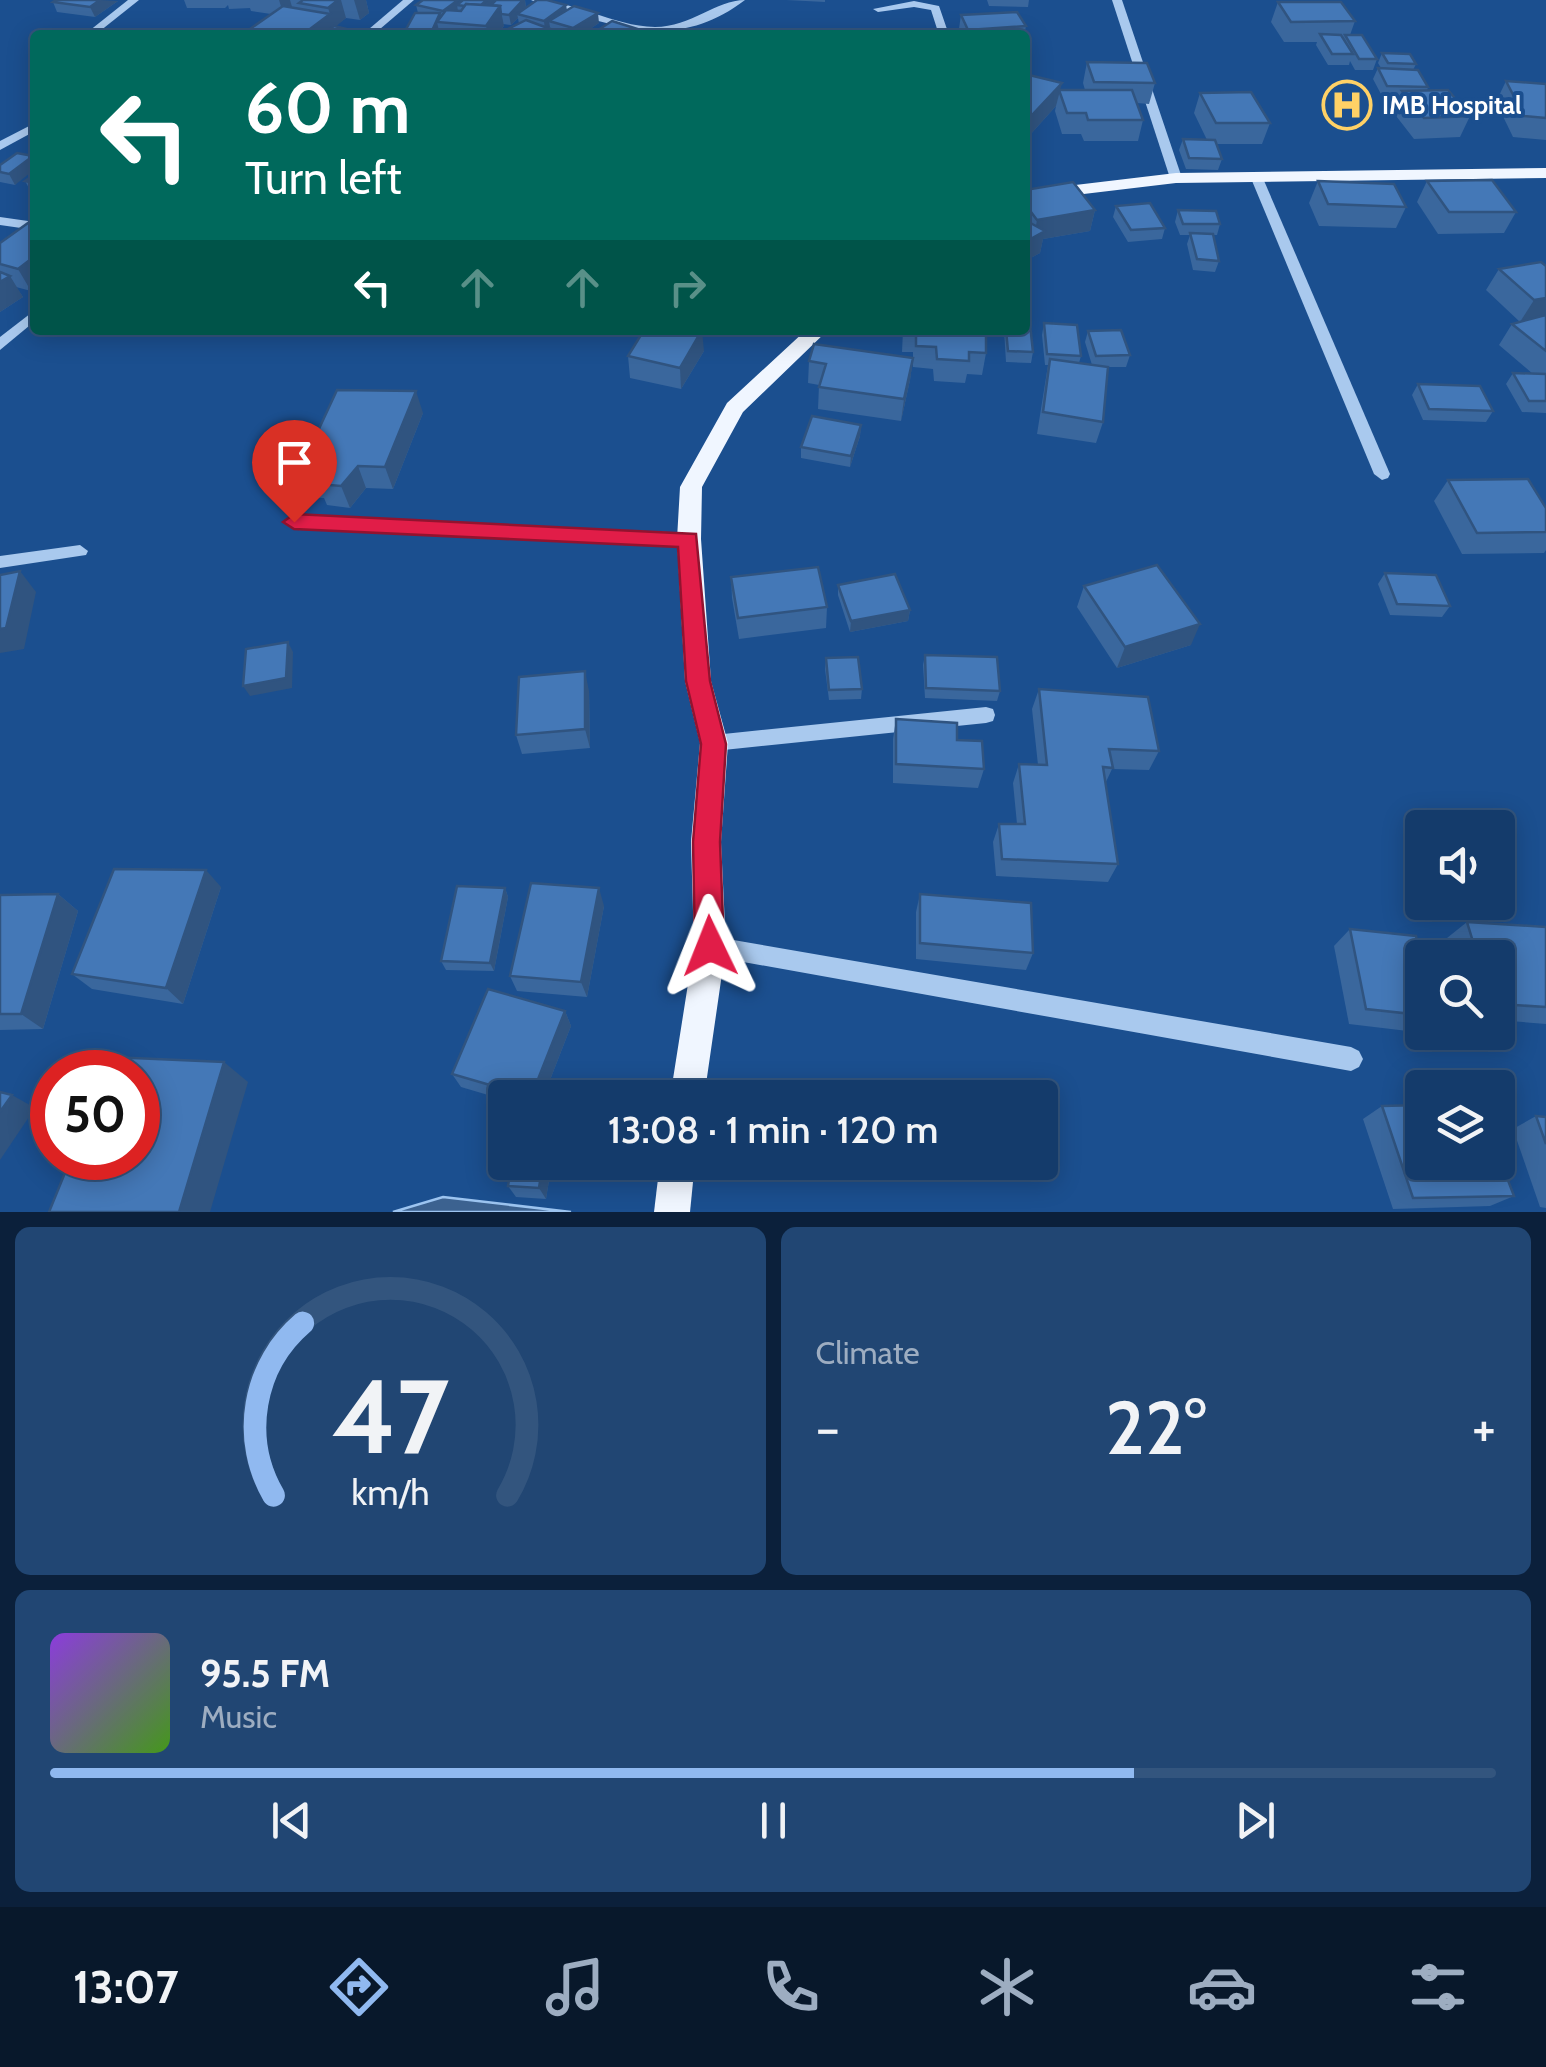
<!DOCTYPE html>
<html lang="en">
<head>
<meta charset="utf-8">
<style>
  :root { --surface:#143b6b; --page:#214673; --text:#f1f3f6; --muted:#9dadc1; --line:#33557e; --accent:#90b9f0 }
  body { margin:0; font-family:Cabin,sans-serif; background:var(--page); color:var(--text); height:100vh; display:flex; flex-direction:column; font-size:38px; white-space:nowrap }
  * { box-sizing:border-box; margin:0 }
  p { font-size:32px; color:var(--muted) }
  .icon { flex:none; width:55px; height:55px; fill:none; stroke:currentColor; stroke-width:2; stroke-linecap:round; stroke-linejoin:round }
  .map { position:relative; height:1212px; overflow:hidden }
  .panel { display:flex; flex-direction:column; gap:15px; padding:15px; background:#0b203b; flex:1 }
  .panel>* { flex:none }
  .banner { position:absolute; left:30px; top:30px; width:1000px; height:305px; border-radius:10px; box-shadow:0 5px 25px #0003,0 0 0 2px var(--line); background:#00695c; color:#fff; overflow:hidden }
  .controls { position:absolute; left:1405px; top:810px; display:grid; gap:20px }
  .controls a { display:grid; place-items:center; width:110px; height:110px; border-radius:10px; background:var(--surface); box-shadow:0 5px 25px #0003,0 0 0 2px var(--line); font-size:50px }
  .speed { position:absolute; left:30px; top:1050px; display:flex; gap:20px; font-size:50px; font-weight:700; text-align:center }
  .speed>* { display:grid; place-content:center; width:130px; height:130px; border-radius:50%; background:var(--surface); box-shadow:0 5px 25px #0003,0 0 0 2px var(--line); line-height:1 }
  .speed .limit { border:15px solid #d22; background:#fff; color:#111 }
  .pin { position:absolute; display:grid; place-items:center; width:85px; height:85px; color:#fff; margin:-102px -42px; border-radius:50% 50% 50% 0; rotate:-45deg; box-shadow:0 0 10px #0007 }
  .pin .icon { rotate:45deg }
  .me { position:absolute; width:110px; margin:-55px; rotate:358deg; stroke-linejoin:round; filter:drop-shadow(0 0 8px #0008) }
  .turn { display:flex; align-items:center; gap:35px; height:210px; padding:0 50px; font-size:45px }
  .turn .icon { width:130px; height:130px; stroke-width:2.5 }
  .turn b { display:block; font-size:70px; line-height:85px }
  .lanes { display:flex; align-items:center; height:95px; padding:0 50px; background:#0003; justify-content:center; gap:50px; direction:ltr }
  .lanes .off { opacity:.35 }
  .big { font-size:75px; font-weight:600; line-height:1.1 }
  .panel .card { flex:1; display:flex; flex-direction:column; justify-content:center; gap:15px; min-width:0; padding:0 35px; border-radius:15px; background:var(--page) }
  .panel .dial { align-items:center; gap:0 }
  .dial svg { height:260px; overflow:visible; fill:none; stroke:var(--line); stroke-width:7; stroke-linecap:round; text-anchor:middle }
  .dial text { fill:var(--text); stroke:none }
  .song { display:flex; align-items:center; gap:30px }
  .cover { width:120px; height:120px; border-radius:15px; background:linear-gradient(135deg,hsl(270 70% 55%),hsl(100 70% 35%)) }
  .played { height:10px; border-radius:5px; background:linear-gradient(90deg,var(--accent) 75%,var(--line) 75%) }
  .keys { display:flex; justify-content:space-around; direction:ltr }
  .heat { display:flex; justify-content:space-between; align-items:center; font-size:55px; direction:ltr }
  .panel .tiles { flex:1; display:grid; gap:15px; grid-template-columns:1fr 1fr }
  .card:last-child { grid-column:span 2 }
  .trip { position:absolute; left:488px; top:1080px; width:570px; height:100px; border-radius:10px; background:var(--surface); box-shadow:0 5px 25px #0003,0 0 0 2px var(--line); font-weight:600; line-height:100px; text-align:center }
  .menu { display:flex; height:160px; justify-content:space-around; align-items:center; background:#08182b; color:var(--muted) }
  .menu .icon { width:70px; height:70px }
  .menu .current { color:var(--accent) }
  .menu b { font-size:45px; color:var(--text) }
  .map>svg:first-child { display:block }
</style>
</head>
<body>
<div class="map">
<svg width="1546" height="1212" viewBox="0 0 1546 1212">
  <rect width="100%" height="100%" fill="#1b4f8f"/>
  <!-- water -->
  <path fill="#3c6290" stroke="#9cc4f0" stroke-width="2.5" d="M443 1197 571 1212H393Z"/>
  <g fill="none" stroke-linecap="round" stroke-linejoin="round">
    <!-- minor -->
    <g fill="#a9c9ee" fill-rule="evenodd">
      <path d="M128 0H139L95 35H84Z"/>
      <path d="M403 0H414L373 35H362Z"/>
      <path d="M531 0C574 0 612 26 655 27 691 27 716 0 745 0 688 43 639 34 575 14 561 9 544 7 531 0Z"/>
      <path d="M1112 0H1122L1182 178 1180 181 1170 178Z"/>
      <path d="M914 1 939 6 949 35H939L931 10 914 7 878 12 873 9Z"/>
      <path d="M35 123V131L0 150V141Z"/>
      <path d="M1252 173 1262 176 1390 474 1388 478 1382 480 1374 474 1250 176Z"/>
      <path d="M0 217 35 222V230L0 225Z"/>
      <path d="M35 310V321L0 350V337Z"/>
      <path d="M294 515 689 533 697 539 689 545 294 527 286 521Z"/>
      <path d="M80 545 88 551 86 555 0 568V556Z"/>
      <path d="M986 707 993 709 995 715 993 721 986 723 714 751 707 749 704 743 707 737 714 735Z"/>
      <path d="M710 936 1351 1047 1359 1051 1363 1059 1359 1067 1351 1071 710 956 702 953 699 946 702 939Z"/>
    </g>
    <!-- major -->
    <g fill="#f0f6ff" fill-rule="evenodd">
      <path d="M1546 168V178L1176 183 1025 201V191L1176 173Z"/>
      <path d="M806 330H828L743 412 702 487 701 539 711 681 728 743 721 842 726 946 704 1098H670L694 946 691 842 700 743 685 681 677 539 680 487 727 403Z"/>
      <path d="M660 1162H695L690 1212H654Z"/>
    </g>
  </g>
  <!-- wall -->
  <g fill="#3a679d">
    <path d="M184 0H366L369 13 360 20 346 18 335 26 352 35H243V33L271 14 251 11 250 8 229 9 228 5 225 8H187Z"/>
    <path d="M423 0H494V2L496 0H525L526 8 567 10 599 23 581 35H510L508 29 519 24 518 18 511 25 503 24 504 26 497 35H440L439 31 437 35H404V33L418 13 416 5Z"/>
    <path d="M786 0H825V2Z"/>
    <path d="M987 0H1029L1028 7 989 6Z"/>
    <path d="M118 1 95 17 57 12 53 2Z"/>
    <path d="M1278 2 1355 21 1350 35 1377 59 1373 70H1355L1350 61 1349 65H1328L1316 45 1317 42H1284L1271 22Z"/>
    <path d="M961 15 1026 26 1024 35H958Z"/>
    <path d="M1382 53 1416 64 1413 70 1428 87 1427 91 1470 116 1460 137 1414 139 1393 112 1399 97 1382 96 1373 79 1378 68H1381L1378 63Z"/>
    <path d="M1087 62 1155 83 1149 104 1137 103 1143 120 1138 141H1084L1081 134H1062L1055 111 1056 106 1029 136 1025 135V74L1061 90H1085L1083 83Z"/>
    <path d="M1506 81 1546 84V140L1513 137 1496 102Z"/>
    <path d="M1200 93 1270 123 1262 144H1216L1222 159 1218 170 1186 169 1179 150 1183 139 1207 140 1194 113Z"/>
    <path d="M35 160 15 185 0 182V165Z"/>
    <path d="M35 174V199L25 181Z"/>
    <path d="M1318 181 1406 207 1396 228 1319 226 1309 203Z"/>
    <path d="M1427 181 1516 212 1504 233 1438 234 1417 202Z"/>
    <path d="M1025 190 1095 210 1090 231 1043 239 1040 253 1025 261Z"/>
    <path d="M1116 206 1165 228 1162 239 1128 242 1113 217Z"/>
    <path d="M1178 210 1220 224 1217 235H1213L1219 261 1215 272 1193 270 1187 244 1190 235H1180L1175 222Z"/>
    <path d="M35 218 31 291 16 287 23 297 0 312V243Z"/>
    <path d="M1546 266V413L1522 412 1506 384 1513 373 1533 374 1499 345 1512 324 1520 322 1486 290 1499 269Z"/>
    <path d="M1044 323 1081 356 1079 363 1092 365 1085 342 1088 331 1130 355 1126 367H1107L1103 422 1096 443 1037 434 1048 365H1045L1042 335Z"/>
    <path d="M903 330H986V353L982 375 967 374 965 383 934 381 933 369 913 367V352H902Z"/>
    <path d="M1004 330H1025L1033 352 1031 363 1006 362Z"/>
    <path d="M704 351 681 389 630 378 628 356Z"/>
    <path d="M913 358 910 380 901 421 818 409 819 385 808 383 809 361Z"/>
    <path d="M1418 384 1493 411 1486 422 1423 420 1412 395Z"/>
    <path d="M423 413 393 489 366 488 350 508 327 505 324 498 307 497 297 476Z"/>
    <path d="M861 425 860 436 850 467 801 458V447Z"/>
    <path d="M1448 480 1546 508V550L1544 553 1462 554 1434 501Z"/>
    <path d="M1385 573 1450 606 1442 617 1390 615 1378 584Z"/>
    <path d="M731 577 827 607 826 628 739 639 732 598Z"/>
    <path d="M838 585 910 610 908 621 850 632 838 595Z"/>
    <path d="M1084 586 1191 645 1117 668 1077 607Z"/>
    <path d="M925 655 1000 691 997 701 925 698 923 665Z"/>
    <path d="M826 658 862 689 861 699 829 700 825 669Z"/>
    <path d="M1039 689 1159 751 1149 770 1112 769 1105 784 1118 864 1108 882 996 876 993 842 999 824H1017L1013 783 1019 764 1038 765 1032 709Z"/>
    <path d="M589 691 590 748 522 754 516 735Z"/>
    <path d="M896 719 957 740 984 769 978 788 893 783V739Z"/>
    <path d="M221 887 183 1004 92 989 72 974Z"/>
    <path d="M505 888 508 897 494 971 446 970 441 961Z"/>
    <path d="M58 894 78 911 43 1029 0 1030V895Z"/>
    <path d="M920 894 1033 953 1026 970 916 959V912Z"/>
    <path d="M604 906 587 997 517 991 510 976Z"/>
    <path d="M1467 922 1546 927V1024L1498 1020V958H1453L1447 938Z"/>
    <path d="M1350 929 1422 965V1026L1416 1032 1349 1024 1334 946Z"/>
    <path d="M565 1011 571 1026 543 1098H505V1100L461 1087 452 1074Z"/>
    <path d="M1382 1106 1514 1196 1490 1206 1393 1209 1363 1119Z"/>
    <path d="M1536 1116 1546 1117V1208L1540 1207 1513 1129Z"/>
    <path d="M512 1162H552L546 1199 516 1197 508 1186Z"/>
  </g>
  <!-- shaded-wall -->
  <g fill="#305480">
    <path d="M100 0 118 1 95 17 90 7Z"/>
    <path d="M279 0H290L293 10 284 16Z"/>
    <path d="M338 0H341L346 18 334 28V35H302L330 14 328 8Z"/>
    <path d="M354 0H366L369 13 360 20Z"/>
    <path d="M458 0H471L457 5 458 11 445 21 443 11Z"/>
    <path d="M487 0H494L495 5 476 8Z"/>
    <path d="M523 0H525L526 8 517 14 518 18 511 25 509 15Z"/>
    <path d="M566 5 568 15 549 21 550 27 545 31 544 21Z"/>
    <path d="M500 6 504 26 497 35H488L486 26Z"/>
    <path d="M440 13 442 22H437L439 31 437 35H431Z"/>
    <path d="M598 13 599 23 581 35H574L573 28Z"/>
    <path d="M1062 83 1056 106 1029 136 1032 115Z"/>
    <path d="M33 156 35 160V169L15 185 9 174Z"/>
    <path d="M1095 210 1090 231 1043 239 1040 253 1025 261V242L1034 237 1037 220Z"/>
    <path d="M35 256V288L31 291 18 269Z"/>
    <path d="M10 276 23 297 0 312V282Z"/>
    <path d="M1546 298V318L1520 322 1534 300Z"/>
    <path d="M702 330 704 351 681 389 680 368Z"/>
    <path d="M913 358 910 380 901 421 904 399Z"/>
    <path d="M416 391 423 413 393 489 385 467Z"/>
    <path d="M861 425 860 436 850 467 851 456Z"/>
    <path d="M358 466 366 488 350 508 341 486Z"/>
    <path d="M20 571 36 592 24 649 0 653V629Z"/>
    <path d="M910 610 908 621 850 632 851 621Z"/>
    <path d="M1200 624 1191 645 1117 668 1125 647Z"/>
    <path d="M288 642 293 652 292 688 250 696 243 686Z"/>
    <path d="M585 671 589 691 590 748 585 729Z"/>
    <path d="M206 870 221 887 183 1004 166 988Z"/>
    <path d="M505 888 508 897 494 971 490 963Z"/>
    <path d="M599 888 604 906 587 997 581 982Z"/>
    <path d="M58 894 78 911 43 1029 21 1014Z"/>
    <path d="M565 1011 571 1026 543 1098H532Z"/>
    <path d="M224 1062 248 1082 210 1212H179Z"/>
    <path d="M12 1095 35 1108 0 1160V1112Z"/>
    <path d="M543 1162H552L546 1199 539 1188Z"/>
  </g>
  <!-- building -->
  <g fill="#4478b7" stroke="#305480" stroke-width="2.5">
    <path d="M56 0H100L90 7 53 2Z"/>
    <path d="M303 0H338L328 8 299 3Z"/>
    <path d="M423 0H458L443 11 416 5Z"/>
    <path d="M463 0H487L481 5 466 4 465 6 457 5Z"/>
    <path d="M496 0H523L509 15 501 14 500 6 491 5Z"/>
    <path d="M537 0H547L566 5 544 21 517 14Z"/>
    <path d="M1278 2H1341L1355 21 1291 22Z"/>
    <path d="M466 4 500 6 486 26 437 22 446 10 461 11Z"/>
    <path d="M283 6 330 14 302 35H268L247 31Z"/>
    <path d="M574 6 598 13 573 28 549 21Z"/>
    <path d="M1017 12 1026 26 968 30 961 15Z"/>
    <path d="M415 13H440L431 33H404Z"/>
    <path d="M526 20 564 34 524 35 508 29Z"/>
    <path d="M612 21 647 32 643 35H597L592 34Z"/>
    <path d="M334 26 351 30 344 35H322Z"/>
    <path d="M902 33 903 35H869Z"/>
    <path d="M1320 34 1341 35 1353 54H1332Z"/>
    <path d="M1345 35H1362L1377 59H1359Z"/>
    <path d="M1382 53 1410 54 1416 64 1388 63Z"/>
    <path d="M1087 62 1147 63 1155 83 1094 82Z"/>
    <path d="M1378 68 1418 70 1428 87 1387 86Z"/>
    <path d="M1025 74 1062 83 1032 115 1025 113Z"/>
    <path d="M1506 81 1546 84V118L1524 116Z"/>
    <path d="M1059 90H1132L1143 120H1088L1086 113H1067Z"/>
    <path d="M1448 90 1470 116 1424 118 1402 91Z"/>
    <path d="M1251 92 1270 123H1216L1200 93Z"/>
    <path d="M1183 139 1215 140 1222 159 1189 158Z"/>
    <path d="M17 153 33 156 9 174 0 172V165Z"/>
    <path d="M35 174V183L25 181Z"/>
    <path d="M1492 180 1516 212H1449L1427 181Z"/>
    <path d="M1318 181 1394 184 1406 207 1328 204Z"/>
    <path d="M1073 182 1095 210 1037 220 1025 204V190Z"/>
    <path d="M1150 203 1165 228 1131 230 1116 206Z"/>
    <path d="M1178 210 1216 211 1220 224H1183Z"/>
    <path d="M35 218V256L18 269 0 264V243Z"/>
    <path d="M1025 220 1045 231 1025 242Z"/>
    <path d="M1190 233 1213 234 1219 261 1197 259Z"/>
    <path d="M1541 262 1546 266V298L1534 300 1499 269Z"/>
    <path d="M0 272 10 276 0 282Z"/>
    <path d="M1546 315V351L1512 324Z"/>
    <path d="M1044 323 1077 325 1081 356 1047 354Z"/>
    <path d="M1025 324H1030L1033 352 1008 351 1006 330H1025Z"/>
    <path d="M644 330H702L680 368 628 356Z"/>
    <path d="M908 330H986V353L969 352V361L937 359 936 347 916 346V330Z"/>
    <path d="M1121 330 1130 355 1096 356 1088 331Z"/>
    <path d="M814 344 913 358 904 399 819 387 826 364 809 361Z"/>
    <path d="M1050 359 1108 367 1103 422 1043 412Z"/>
    <path d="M1513 373 1546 374V401H1529Z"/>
    <path d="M1418 384 1480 386 1493 411 1429 409Z"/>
    <path d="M337 390 416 391 385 467 358 466 341 486 317 484 324 477 297 476Z"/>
    <path d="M812 416 861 425 851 456 801 447Z"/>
    <path d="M1528 479 1546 508V532L1477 533 1448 480Z"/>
    <path d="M1157 565 1200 624 1125 647 1084 586Z"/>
    <path d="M818 567 827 607 738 618 731 577Z"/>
    <path d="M20 571 6 628 0 629V575Z"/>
    <path d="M1385 573 1436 575 1450 606 1397 604Z"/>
    <path d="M895 574 910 610 851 621 838 585Z"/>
    <path d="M288 642 286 678 243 686 246 649Z"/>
    <path d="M925 655 997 657 1000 691 926 688Z"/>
    <path d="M858 657 862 689 829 690 826 658Z"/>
    <path d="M585 671V729L516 735 519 677Z"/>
    <path d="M1039 689 1148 697 1159 751 1109 749 1113 768 1103 767 1118 864 1002 859 999 824H1025L1019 764 1047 765Z"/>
    <path d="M896 719 957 723V740L982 741 984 769 896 764Z"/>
    <path d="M114 869 206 870 166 988 72 974Z"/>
    <path d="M531 883 599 888 581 982 510 976Z"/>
    <path d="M457 886 505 888 490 963 441 961Z"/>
    <path d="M58 894 21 1014H0V895Z"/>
    <path d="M920 894 1031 903 1033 953 920 943Z"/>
    <path d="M1467 922 1546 927V1007L1498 1004V958H1478Z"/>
    <path d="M1350 929 1416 936 1422 965V1015L1366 1009Z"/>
    <path d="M488 989 565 1011 531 1097 452 1074Z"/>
    <path d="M110 1057 224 1062 179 1212H49L71 1158H138V1072H104Z"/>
    <path d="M573 1090 624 1094 623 1098H571Z"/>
    <path d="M0 1092 12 1095 0 1112Z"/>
    <path d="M1422 1105V1162H1498V1154L1514 1196 1413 1198 1382 1106Z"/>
    <path d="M1536 1116 1546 1117V1144Z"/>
    <path d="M512 1162H543L539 1188 508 1186Z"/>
  </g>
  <!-- route -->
  <path fill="#e11d48" stroke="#92132f" stroke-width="2.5" d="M294 514 696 534 710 681 726 744 720 842 724 946 719 956 710 960 700 956 695 946 693 842 701 744 686 681 678 547 294 529 283 522Z"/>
  <!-- icons -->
  <defs>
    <g id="hospital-ring" transform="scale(2.5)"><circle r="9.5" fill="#1b4f8f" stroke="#ffd166" stroke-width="1.5"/><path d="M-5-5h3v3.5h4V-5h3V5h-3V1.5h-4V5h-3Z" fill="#ffd166"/></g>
  </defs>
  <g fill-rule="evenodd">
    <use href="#hospital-ring" x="1347" y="105"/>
  </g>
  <g text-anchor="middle" stroke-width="8" stroke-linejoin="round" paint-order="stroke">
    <!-- far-poi labels -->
    <g font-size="25" font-weight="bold" fill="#fff" stroke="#1b4f8f" text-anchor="start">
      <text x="1382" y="114">IMB Hospital</text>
    </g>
  </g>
</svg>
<div class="controls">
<a><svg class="icon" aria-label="sound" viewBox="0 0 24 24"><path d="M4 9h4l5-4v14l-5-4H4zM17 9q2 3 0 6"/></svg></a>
<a><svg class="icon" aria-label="search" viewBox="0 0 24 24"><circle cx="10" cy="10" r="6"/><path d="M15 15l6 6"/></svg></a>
<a><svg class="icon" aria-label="layers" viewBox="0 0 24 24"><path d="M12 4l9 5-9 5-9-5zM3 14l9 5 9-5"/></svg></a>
</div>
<div class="speed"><div class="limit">50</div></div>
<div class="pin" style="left:294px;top:522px;background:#d93025"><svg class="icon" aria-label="arrive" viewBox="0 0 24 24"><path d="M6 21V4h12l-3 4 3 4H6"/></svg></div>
<svg class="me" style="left:710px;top:946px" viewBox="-20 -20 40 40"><path d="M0-17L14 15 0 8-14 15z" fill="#e11d48" stroke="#fff" stroke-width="4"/></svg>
<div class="trip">13:08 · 1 min · 120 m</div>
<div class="banner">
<div class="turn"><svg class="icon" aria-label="left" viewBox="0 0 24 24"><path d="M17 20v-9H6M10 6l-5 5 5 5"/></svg><div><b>60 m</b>Turn left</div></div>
<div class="lanes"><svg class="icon" aria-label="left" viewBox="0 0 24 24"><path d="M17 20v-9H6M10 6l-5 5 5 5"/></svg><svg class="icon off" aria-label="ahead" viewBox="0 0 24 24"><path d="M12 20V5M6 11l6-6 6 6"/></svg><svg class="icon off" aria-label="ahead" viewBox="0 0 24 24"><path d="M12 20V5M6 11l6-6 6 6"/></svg><svg class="icon off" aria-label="right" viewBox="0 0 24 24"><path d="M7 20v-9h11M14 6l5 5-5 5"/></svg></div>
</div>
</div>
<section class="panel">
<div class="tiles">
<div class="card dial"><svg viewBox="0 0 100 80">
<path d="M14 69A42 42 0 1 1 86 69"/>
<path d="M14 69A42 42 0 0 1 23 16" stroke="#90b9f0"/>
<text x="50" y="56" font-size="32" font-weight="700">47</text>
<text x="50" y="72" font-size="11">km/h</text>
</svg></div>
<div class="card"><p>Climate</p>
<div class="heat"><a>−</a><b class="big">22°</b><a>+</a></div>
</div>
<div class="card">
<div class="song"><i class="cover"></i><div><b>95.5 FM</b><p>Music</p></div></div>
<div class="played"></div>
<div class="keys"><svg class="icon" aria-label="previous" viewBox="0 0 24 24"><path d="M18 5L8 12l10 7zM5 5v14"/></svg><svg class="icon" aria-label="pause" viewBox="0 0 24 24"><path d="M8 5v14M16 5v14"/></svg><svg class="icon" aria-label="next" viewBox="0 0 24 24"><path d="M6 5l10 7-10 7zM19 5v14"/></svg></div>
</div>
</div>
</section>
<nav class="menu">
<b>13:07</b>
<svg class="icon current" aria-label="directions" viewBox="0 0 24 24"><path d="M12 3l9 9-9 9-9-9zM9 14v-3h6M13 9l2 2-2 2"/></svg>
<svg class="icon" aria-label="music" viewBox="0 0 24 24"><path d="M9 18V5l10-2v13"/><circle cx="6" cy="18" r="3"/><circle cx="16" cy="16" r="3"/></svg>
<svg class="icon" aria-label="phone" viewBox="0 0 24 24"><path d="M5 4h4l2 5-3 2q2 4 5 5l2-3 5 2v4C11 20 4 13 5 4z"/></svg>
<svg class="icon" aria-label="climate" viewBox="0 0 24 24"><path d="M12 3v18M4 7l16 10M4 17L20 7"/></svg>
<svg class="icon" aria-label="car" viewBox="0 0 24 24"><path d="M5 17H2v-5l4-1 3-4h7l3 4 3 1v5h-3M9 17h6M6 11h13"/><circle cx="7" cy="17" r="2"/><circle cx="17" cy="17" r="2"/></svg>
<svg class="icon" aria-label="filters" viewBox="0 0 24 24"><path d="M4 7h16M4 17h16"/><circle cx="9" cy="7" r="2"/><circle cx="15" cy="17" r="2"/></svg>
</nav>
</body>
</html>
